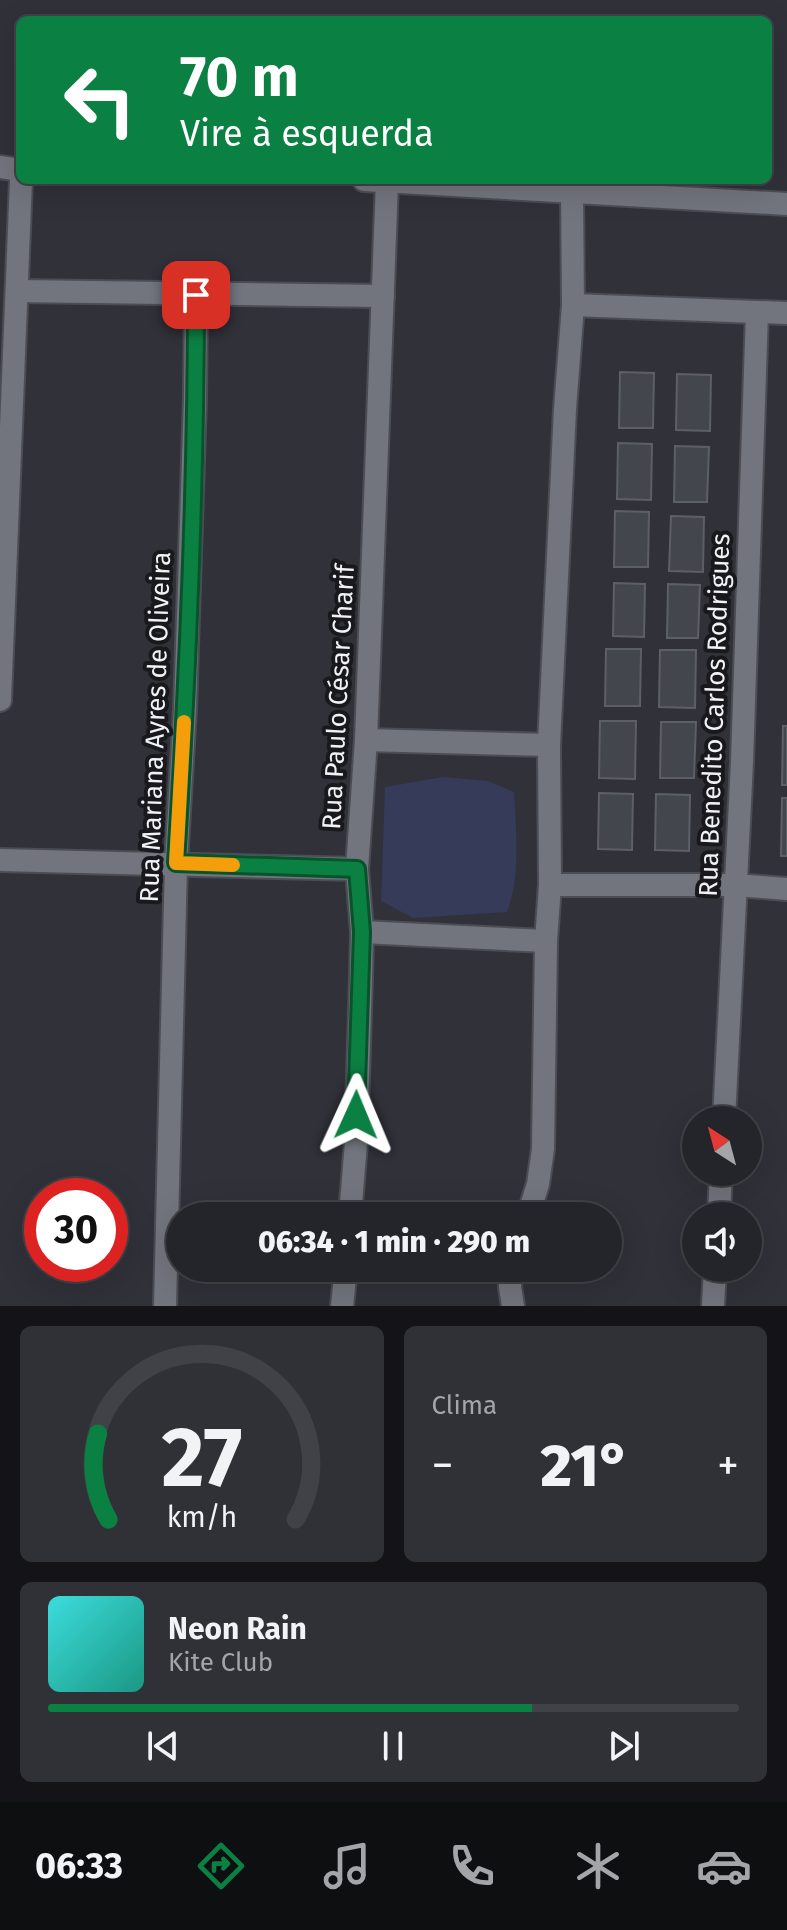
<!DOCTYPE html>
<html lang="pt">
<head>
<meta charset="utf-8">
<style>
  :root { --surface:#24252b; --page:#303137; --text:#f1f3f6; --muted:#a3a5a9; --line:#414247; --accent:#0b8043 }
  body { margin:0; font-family:"Fira Sans",sans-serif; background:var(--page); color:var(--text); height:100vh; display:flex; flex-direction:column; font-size:30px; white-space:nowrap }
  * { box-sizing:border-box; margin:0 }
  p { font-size:26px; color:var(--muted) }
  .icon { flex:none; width:44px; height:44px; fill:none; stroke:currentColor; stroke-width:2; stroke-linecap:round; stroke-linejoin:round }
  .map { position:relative; height:1306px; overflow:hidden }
  .panel { display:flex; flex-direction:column; gap:20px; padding:20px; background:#141418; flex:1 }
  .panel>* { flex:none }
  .banner { position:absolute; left:16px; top:16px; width:756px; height:168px; border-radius:12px; box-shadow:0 8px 32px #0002,0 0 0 2px var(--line); background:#0b8043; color:#fff; overflow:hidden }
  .needle { width:52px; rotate:324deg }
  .fabs { position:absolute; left:682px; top:1106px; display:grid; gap:16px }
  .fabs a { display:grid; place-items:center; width:80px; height:80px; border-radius:50%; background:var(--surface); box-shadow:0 8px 32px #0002,0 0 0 2px var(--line); font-size:40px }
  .speed { position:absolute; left:24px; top:1178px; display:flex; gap:16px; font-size:40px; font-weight:700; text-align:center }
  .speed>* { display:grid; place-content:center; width:104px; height:104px; border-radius:50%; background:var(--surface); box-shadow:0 8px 32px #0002,0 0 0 2px var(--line); line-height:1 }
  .speed .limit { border:12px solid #d22; background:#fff; color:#111 }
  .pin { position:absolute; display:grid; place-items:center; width:68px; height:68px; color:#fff; margin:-34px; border-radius:16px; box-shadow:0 4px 12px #0006 }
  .me { position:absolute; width:88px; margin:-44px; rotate:1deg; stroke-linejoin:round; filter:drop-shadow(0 0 6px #0008) }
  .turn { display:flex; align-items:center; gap:28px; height:168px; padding:0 32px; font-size:36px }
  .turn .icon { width:104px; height:104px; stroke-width:2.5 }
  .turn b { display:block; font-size:56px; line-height:68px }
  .big { font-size:60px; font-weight:800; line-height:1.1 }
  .panel .widget { flex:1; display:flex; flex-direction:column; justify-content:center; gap:12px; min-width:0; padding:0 28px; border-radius:12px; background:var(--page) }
  .panel .dial { align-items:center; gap:0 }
  .dial svg { height:208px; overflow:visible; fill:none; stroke:var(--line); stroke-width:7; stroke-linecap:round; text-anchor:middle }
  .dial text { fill:var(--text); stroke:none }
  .song { display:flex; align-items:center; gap:24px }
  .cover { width:96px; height:96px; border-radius:12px; background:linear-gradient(135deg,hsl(180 70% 55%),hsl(170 70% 35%)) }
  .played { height:8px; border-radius:4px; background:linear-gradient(90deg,var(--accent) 70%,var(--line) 70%) }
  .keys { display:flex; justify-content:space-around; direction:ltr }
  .heat { display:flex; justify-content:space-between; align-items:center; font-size:44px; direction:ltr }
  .panel .tiles { flex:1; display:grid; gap:20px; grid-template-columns:1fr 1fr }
  .widget:last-child { grid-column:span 2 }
  .trip { position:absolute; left:166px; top:1202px; width:456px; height:80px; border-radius:40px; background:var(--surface); box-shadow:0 8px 32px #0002,0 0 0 2px var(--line); font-weight:800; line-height:80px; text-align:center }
  .menu { display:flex; height:128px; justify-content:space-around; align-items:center; background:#0e0f11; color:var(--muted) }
  .menu .icon { width:56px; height:56px }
  .menu .active { color:var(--accent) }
  .menu b { font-size:36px; color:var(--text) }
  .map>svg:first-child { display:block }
</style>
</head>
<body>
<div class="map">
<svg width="787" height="1306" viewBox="0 0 787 1306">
  <rect width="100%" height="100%" fill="#303139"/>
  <!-- green -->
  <path fill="#353b58" d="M443 777 488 781 514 792C516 831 521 875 507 912L413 918 381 901 385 787Z"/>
  <!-- building -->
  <g fill="#44464e" stroke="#5d5f67" stroke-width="2">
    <path d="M620 372 654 373 653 428H619Z"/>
    <path d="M677 374 711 375 710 431 676 430Z"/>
    <path d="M618 443 652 444 651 500 617 499Z"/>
    <path d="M675 446 709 447 707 502H674Z"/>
    <path d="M615 511 649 512 648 567H614Z"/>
    <path d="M671 516 704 517 703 572 669 571Z"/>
    <path d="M614 583 645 584 644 637 613 636Z"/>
    <path d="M668 584 700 585 698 638H667Z"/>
    <path d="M606 649H641L640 706H605Z"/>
    <path d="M660 650H696L695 708 659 707Z"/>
    <path d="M600 721H636L635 779 599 778Z"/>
    <path d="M661 722H696L694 778H660Z"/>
    <path d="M783 726H787V785H782Z"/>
    <path d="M599 793 633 794 632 850 598 849Z"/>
    <path d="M656 794 690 795 689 851 655 850Z"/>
    <path d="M782 798H787V856H781Z"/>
  </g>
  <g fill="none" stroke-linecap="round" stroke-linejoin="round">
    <!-- minor casing -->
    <g stroke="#4c4d54" stroke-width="26">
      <g id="minor">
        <path d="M0 167 20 170"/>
        <path d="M364 180 787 204"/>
        <path d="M17 291 383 296"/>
        <path d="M573 305 787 313"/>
        <path d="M0 700 21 180"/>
        <path d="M366 740 549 745"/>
        <path d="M0 860 357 869"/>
        <path d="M550 885H736L787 889"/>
        <path d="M362 932 546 941"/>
        <path d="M724 1120 742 762 757 312"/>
        <path d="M350 1216 356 1142 361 978 362 932 357 869 366 740 387 181"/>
        <path d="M528 1216 538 1184 543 1149 546 941 550 885 549 745 565 409 573 305 572 192"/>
        <path d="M719 1216 721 1172"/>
        <path d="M511 1268 510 1287 513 1306"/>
        <path d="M165 1306 176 863 185 709 195 398 196 295"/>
        <path d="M342 1306 346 1268"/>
        <path d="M713 1306 715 1268"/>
      </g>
    </g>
    <!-- minor -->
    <use href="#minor" stroke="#73757e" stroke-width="22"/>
  </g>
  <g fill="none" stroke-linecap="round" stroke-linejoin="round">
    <!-- route casing -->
    <g stroke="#07532c" stroke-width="20">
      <path id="route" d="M196 295C196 484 188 674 176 863L357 869 362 932 356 1115"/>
    </g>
    <!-- route -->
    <use href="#route" stroke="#0b8043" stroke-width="14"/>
    <!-- slow -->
    <path stroke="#f59e0b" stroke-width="14" d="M184 722 176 863 233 865"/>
  </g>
  <g text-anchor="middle" stroke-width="8" stroke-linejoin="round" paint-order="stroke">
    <!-- street labels -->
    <g font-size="26" fill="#f1f2f8" stroke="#19191d">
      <text transform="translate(338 697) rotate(-87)" y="9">Rua Paulo César Charif</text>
      <text transform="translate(714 715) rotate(-88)" y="9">Rua Benedito Carlos Rodrigues</text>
      <text transform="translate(155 727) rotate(-88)" y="9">Rua Mariana Ayres de Oliveira</text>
    </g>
  </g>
</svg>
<div class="fabs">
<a><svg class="needle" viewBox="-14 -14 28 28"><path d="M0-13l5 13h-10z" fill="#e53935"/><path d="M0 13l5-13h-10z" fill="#a3a5a9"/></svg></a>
<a><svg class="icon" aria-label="sound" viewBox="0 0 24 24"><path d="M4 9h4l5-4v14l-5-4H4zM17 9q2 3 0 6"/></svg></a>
</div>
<div class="speed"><div class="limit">30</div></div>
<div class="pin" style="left:196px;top:295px;background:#d93025"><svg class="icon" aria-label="arrive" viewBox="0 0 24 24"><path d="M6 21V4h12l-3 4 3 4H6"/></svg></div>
<svg class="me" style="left:356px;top:1115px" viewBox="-20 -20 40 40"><path d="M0-17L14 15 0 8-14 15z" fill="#0b8043" stroke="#fff" stroke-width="4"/></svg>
<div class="trip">06:34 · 1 min · 290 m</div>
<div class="banner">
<div class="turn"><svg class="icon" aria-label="left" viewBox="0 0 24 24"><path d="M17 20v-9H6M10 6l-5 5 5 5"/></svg><div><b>70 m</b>Vire à esquerda</div></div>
</div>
</div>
<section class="panel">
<div class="tiles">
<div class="widget dial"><svg viewBox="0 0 100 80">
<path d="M14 69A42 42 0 1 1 86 69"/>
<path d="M14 69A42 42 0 0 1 10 36" stroke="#0b8043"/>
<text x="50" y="56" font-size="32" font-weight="700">27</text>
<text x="50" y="72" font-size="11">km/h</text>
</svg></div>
<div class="widget"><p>Clima</p>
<div class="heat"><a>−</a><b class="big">21°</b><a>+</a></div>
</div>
<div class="widget">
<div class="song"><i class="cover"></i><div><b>Neon Rain</b><p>Kite Club</p></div></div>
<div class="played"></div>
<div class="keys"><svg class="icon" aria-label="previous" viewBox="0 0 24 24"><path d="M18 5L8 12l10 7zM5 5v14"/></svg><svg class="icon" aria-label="pause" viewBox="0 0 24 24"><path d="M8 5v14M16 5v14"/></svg><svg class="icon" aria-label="next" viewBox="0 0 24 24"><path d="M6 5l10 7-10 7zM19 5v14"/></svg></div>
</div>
</div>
</section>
<nav class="menu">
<b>06:33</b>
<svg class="icon active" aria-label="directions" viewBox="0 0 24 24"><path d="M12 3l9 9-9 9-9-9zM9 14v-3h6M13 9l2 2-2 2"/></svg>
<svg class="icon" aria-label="music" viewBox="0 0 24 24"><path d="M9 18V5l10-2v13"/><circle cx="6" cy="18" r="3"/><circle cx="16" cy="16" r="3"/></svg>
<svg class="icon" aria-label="phone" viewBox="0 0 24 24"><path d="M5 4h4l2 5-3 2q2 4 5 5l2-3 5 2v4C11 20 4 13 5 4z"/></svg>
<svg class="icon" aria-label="climate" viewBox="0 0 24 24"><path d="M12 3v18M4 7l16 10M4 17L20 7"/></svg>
<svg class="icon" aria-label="car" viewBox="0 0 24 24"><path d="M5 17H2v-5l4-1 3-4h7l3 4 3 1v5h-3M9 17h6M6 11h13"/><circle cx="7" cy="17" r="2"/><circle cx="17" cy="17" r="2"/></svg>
</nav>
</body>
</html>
